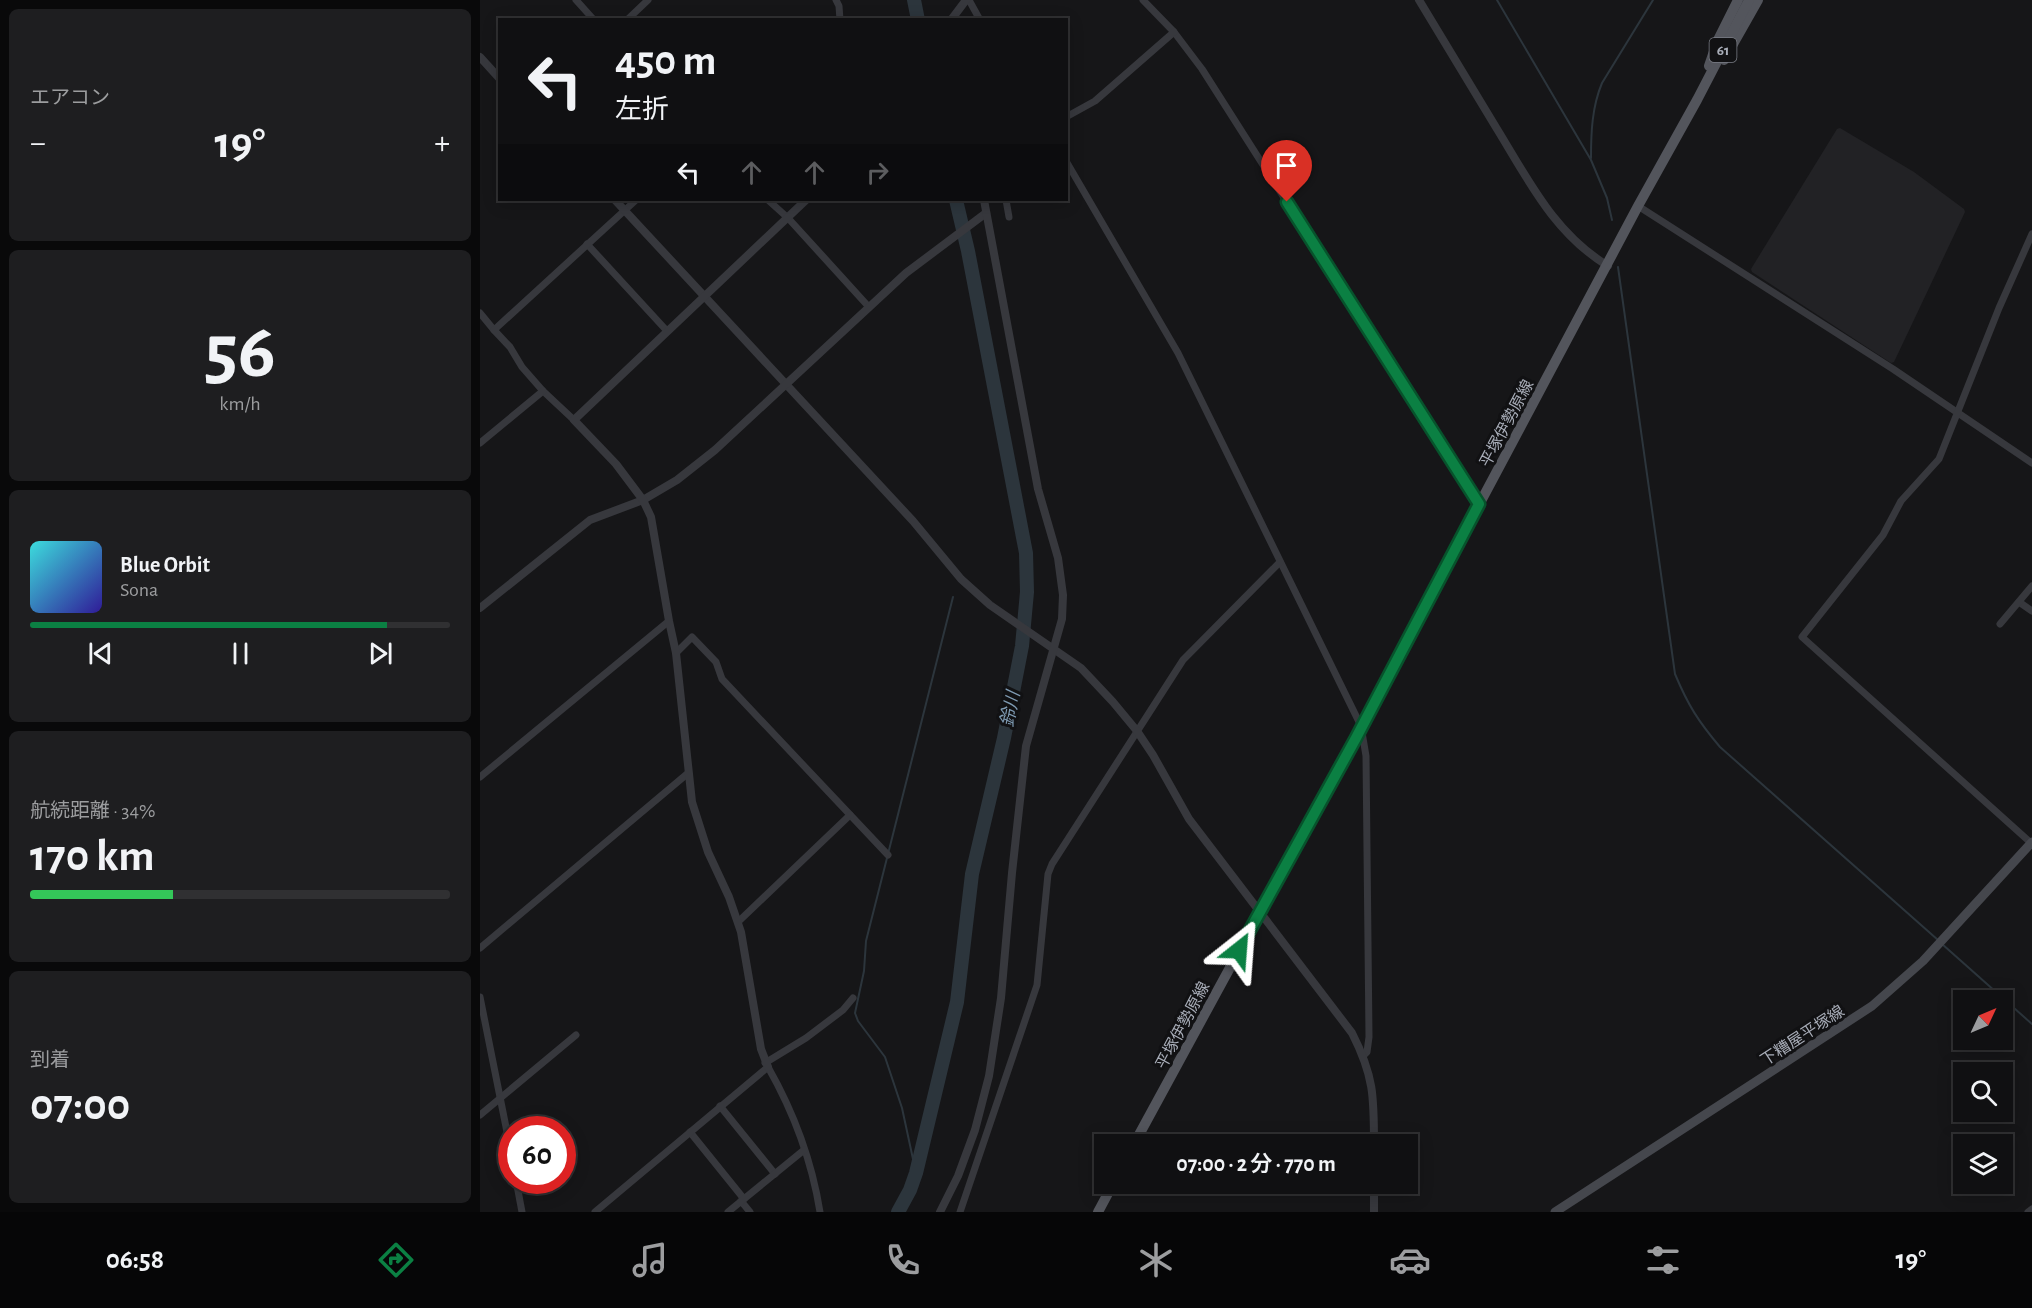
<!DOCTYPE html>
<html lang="ja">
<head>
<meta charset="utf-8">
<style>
  :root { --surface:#101012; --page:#1e1e20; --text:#f1f3f6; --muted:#9c9d9f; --line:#303032; --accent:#0b8043 }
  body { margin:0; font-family:"Alegreya Sans","Noto Sans JP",sans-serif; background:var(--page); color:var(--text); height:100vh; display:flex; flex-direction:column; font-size:22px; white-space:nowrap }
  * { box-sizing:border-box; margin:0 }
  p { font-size:20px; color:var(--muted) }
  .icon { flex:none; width:33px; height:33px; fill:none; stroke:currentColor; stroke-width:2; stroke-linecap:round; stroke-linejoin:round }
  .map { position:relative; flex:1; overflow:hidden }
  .details { display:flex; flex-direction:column; gap:9px; padding:9px; background:#09090a; width:480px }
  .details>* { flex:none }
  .banner { position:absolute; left:18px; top:18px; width:570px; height:183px; border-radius:0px; box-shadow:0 3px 15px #0003,0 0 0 2px var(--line); background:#101012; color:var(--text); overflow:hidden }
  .needle { width:39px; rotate:46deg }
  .tools { position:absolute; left:1473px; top:990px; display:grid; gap:12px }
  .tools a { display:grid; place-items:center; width:60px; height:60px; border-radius:0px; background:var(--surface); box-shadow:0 3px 15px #0003,0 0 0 2px var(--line); font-size:30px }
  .speed { position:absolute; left:18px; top:1116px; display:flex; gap:12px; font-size:30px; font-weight:700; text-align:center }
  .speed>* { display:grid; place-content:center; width:78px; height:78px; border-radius:50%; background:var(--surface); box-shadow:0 3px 15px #0003,0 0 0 2px var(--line); line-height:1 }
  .speed .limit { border:9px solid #d22; background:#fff; color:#111 }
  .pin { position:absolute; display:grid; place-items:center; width:51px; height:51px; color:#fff; margin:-62px -26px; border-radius:50% 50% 50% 0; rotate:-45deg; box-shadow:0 0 6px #0007 }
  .pin .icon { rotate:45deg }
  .me { position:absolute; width:66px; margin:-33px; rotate:28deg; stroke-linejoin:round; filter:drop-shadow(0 0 4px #0008) }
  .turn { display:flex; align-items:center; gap:21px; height:126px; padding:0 18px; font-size:27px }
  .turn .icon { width:78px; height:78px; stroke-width:2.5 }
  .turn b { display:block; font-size:42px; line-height:51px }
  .lanes { display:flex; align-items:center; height:57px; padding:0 18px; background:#0003; justify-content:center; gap:30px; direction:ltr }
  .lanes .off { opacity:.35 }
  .big { font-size:45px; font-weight:600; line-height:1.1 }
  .details .card { flex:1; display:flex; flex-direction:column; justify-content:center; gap:9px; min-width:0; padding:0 21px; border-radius:9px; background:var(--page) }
  .details .dial { align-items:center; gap:0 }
  .dial b { font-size:78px; line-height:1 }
  .song { display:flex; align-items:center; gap:18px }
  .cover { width:72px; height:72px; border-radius:9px; background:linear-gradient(135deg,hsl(180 70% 55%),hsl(250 70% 35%)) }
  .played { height:6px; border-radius:3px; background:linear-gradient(90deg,var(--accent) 85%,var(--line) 85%) }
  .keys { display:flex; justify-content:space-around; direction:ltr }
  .heat { display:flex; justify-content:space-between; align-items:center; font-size:33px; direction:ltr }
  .charge { height:9px; border-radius:4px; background:linear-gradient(90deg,#34c759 34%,var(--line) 0) }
  .trip { position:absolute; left:614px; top:1134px; width:324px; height:60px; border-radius:0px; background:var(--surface); box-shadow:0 3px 15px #0003,0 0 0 2px var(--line); font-weight:600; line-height:60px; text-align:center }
  .tabs { display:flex; height:96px; justify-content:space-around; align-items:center; background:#060607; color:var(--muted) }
  .tabs .icon { width:42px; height:42px }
  .tabs .on { color:var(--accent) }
  .tabs b { font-size:27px; color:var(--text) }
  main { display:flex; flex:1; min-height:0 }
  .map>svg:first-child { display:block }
</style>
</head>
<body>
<main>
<section class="details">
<div class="card"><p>エアコン</p>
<div class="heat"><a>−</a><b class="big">19°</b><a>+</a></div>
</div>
<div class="card dial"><b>56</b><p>km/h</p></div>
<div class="card">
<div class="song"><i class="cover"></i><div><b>Blue Orbit</b><p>Sona</p></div></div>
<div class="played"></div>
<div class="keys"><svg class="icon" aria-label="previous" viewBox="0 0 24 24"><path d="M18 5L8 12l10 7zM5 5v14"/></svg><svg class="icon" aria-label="pause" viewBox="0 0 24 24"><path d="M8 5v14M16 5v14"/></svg><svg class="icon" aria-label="next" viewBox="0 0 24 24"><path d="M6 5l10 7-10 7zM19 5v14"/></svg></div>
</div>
<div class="card"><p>航続距離 · 34%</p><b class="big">170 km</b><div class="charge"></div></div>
<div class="card"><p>到着</p><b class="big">07:00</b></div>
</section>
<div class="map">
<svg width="1552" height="1212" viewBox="0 0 1552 1212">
  <rect width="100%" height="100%" fill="#161618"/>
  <!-- built -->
  <path fill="#222225" d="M1360 128 1434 172 1484 209 1485 212 1414 362 1411 363 1272 272 1271 269 1357 129Z"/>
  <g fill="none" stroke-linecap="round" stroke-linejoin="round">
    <!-- stream -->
    <g stroke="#2c353c" stroke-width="2">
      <path d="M1017 0 1111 160 1127 198 1132 220"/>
      <path d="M1111 158C1111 132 1112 107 1122 83L1173 0"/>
      <path d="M1138 267 1195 674C1208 705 1218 721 1240 747L1458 940"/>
      <path d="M1462 944 1552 1024"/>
      <path d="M436 1173 422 1108 405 1057 378 1021 375 1013 384 971 386 941 473 597"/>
    </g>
    <!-- river -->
    <g stroke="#2c353c" stroke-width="14">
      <path d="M434 0 438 20"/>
      <path d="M418 1212 430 1190 436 1173 477 1002 492 874 524 738 542 646 547 592 546 553 488 251 476 200"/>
    </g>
    <!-- minor -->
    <g stroke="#37383d" stroke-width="7">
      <path d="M96 0 114 20"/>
      <path d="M356 0 359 6 360 20"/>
      <path d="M489 0 500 20"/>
      <path d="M663 0 694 32 722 69 999 504"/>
      <path d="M147 20 168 0"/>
      <path d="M586 117 615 101 694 32"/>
      <path d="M586 161 698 353 881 726 886 756 889 1037 887 1052 883 1056"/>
      <path d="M288 200 308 218 388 306"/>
      <path d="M526 200 529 217"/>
      <path d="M1158 206 1413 369 1552 463"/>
      <path d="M107 244 187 331"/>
      <path d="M0 313 14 330"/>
      <path d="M94 420 63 391 42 367 30 347 14 330 156 200"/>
      <path d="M0 443 63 391"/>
      <path d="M1539 602 1552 611"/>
      <path d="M1520 624 1552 586"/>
      <path d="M196 653 212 637 236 662 242 679 408 855"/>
      <path d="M0 777 189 621"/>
      <path d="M1551 843 1322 637 1403 535 1421 501 1459 459 1519 308 1552 234"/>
      <path d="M258 922 370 815"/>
      <path d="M0 948 207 774"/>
      <path d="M0 997 32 1157"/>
      <path d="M285 1063 326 1038 363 1010 373 998"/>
      <path d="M240 1106 295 1174"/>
      <path d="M0 1115 96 1035"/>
      <path d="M210 1132 264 1199"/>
      <path d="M36 1180 42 1212"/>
      <path d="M261 1201 270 1212"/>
      <path d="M115 1212 288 1067C313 1111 332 1162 340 1212"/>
      <path d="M248 1212 324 1150"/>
      <path d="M480 1212 557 985 568 874 572 864 703 660 800 562"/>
      <path d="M1548 1212 1552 1209"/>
    </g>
    <!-- tertiary -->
    <g stroke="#37383d" stroke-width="8">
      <path d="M939 0C965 43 991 86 1017 129 1049 181 1074 233 1128 266"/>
      <path d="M471 20 486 0"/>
      <path d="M0 57 20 79"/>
      <path d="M135 200 433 521 481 579 510 605 601 668 633 702 657 731 673 755 709 819 872 1033C894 1076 894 1097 894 1144"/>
      <path d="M0 608 110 520 163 500 197 480 235 450 426 273 506 213"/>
      <path d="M288 1067 281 1049 261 932 249 897 228 852 212 802 196 653 189 621 171 517 163 500 136 464 94 420 326 200"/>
      <path d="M894 1184V1212"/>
      <path d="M460 1212 478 1176 495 1130 509 1076 521 998 532 873 546 746 582 619 583 595 578 558 558 489 504 200"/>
    </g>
    <!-- secondary -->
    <path stroke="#45474d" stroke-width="9" d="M1075 1212 1392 1006 1443 961 1552 842"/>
    <!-- primary -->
    <g stroke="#53555c" stroke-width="10">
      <path d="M1244 60 1278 0"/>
      <path d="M1229 66 1238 40 1258 0"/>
      <path d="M654 1144 875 738 1158 206 1217 100 1269 0"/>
      <path d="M618 1212 633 1184"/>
    </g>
  </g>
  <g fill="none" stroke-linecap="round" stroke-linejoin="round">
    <!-- route casing -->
    <g stroke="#07532c" stroke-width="15">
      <path id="route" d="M759 950 876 738 999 504 807 202"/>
    </g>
    <!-- route -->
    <use href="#route" stroke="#0b8043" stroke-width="10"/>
  </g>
  <g text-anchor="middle" stroke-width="6" stroke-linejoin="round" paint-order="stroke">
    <!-- shield labels -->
    <rect fill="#111113" stroke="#7b7e86" stroke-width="1.5" x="1229.5" y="38" width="27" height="24" rx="4.5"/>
    <g font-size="15" font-weight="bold" fill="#a8adb8">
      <text x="1243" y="55">61</text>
    </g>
    <!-- street labels -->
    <g font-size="16" fill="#a8adb8" stroke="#111113">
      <text transform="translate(1026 423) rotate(-62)" y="6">平塚伊勢原線</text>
      <text transform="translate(702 1025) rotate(-62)" y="6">平塚伊勢原線</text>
      <text transform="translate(1322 1035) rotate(-33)" y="6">下糟屋平塚線</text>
    </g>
    <!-- water labels -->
    <g font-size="18" font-style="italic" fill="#7f9bb3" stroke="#111113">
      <text transform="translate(530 709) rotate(-79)" y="6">鈴川</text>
    </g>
  </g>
</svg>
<div class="tools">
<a><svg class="needle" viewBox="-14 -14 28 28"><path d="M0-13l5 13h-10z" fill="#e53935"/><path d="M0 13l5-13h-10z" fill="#9c9d9f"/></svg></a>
<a><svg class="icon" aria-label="search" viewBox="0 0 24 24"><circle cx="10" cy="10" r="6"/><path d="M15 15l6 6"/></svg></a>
<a><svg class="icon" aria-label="layers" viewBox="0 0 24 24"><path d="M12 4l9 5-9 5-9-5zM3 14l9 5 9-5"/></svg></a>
</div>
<div class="speed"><div class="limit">60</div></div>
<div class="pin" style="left:807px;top:202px;background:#d93025"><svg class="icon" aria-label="arrive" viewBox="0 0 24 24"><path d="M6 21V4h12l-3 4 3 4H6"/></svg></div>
<svg class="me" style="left:759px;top:950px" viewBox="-20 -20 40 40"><path d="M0-17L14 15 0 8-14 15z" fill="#0b8043" stroke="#fff" stroke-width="4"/></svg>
<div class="trip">07:00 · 2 分 · 770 m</div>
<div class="banner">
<div class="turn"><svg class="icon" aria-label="left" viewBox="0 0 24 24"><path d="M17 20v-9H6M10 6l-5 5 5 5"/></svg><div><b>450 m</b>左折</div></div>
<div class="lanes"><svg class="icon" aria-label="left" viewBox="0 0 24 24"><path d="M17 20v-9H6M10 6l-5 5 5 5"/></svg><svg class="icon off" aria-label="ahead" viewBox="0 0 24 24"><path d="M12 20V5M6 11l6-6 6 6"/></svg><svg class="icon off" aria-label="ahead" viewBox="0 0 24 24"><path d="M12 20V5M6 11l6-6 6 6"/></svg><svg class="icon off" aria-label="right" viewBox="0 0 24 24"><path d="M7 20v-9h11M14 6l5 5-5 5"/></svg></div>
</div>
</div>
</main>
<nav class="tabs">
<b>06:58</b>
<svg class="icon on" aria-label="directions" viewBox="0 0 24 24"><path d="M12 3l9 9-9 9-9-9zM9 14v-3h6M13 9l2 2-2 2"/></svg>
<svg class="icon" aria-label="music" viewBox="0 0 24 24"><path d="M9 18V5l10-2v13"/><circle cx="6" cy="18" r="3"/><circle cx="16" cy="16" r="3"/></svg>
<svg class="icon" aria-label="phone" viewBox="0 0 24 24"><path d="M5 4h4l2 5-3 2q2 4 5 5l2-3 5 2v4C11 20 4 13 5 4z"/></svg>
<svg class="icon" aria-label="climate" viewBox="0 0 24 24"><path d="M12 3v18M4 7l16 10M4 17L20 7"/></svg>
<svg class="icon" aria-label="car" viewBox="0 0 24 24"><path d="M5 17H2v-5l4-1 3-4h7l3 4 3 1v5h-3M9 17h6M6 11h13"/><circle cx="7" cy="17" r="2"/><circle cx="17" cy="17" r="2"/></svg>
<svg class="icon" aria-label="filters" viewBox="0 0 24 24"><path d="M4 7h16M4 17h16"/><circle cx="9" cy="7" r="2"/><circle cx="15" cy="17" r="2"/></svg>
<b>19°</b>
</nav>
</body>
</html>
